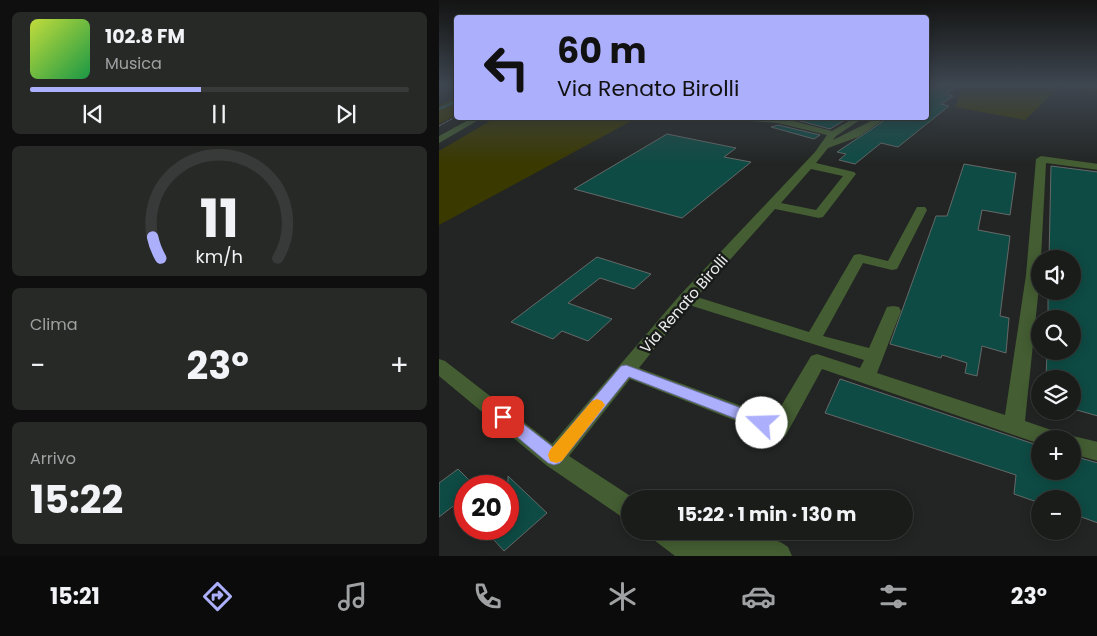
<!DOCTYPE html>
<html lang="it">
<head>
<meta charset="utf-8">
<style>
  :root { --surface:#1a1c1a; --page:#272927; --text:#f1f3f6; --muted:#9fa1a2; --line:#383a39; --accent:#acaffb }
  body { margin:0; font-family:Poppins,sans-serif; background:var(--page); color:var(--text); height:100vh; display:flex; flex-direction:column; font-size:19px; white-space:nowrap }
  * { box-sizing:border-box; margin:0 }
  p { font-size:16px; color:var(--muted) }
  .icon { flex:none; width:28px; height:28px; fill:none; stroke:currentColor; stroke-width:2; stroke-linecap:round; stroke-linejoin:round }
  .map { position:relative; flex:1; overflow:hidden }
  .side { display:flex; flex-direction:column; gap:12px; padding:12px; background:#0e0f0e; width:439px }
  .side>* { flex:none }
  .guide { position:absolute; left:15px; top:15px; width:475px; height:105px; border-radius:5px; box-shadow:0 2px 12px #0003,0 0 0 1px var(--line); background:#acaffb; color:#111; overflow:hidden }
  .tools { position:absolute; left:592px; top:250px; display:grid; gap:10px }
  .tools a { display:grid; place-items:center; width:50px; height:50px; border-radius:50%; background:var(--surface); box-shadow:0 2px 12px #0003,0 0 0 1px var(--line); font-size:25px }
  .speed { position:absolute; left:15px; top:475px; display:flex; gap:10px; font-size:25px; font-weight:700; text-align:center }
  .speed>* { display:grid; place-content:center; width:65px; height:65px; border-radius:50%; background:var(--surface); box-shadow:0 2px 12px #0003,0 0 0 1px var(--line); line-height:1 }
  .speed .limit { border:8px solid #d22; background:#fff; color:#111 }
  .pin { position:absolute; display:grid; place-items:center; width:42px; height:42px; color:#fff; margin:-21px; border-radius:10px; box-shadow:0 2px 8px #0006 }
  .me { position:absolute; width:55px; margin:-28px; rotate:291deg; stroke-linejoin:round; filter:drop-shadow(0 0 4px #0008) }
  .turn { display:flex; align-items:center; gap:18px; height:105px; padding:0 20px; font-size:22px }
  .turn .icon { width:65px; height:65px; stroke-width:2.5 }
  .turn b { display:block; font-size:35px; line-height:42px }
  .big { font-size:38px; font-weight:700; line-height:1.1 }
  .side .widget { flex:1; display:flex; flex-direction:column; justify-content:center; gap:8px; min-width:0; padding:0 18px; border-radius:8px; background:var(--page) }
  .side .dial { align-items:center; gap:0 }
  .dial svg { height:130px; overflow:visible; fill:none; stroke:var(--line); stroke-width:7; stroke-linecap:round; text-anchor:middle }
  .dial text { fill:var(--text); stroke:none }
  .song { display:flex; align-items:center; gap:15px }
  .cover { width:60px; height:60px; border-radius:8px; background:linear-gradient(135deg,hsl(70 70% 55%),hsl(140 70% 35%)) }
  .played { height:5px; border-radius:2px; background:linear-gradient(90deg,var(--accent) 45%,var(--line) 45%) }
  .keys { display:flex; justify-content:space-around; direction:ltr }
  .heat { display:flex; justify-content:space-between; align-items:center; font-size:28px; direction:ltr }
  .trip { position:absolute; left:182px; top:490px; width:292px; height:50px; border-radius:25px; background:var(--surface); box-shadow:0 2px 12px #0003,0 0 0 1px var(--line); font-weight:700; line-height:50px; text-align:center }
  .dock { display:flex; height:80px; justify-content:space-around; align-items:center; background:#0a0b0a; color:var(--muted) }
  .dock .icon { width:35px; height:35px }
  .dock .on { color:var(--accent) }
  .dock b { font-size:22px; color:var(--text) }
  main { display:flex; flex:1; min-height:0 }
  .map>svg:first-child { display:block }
</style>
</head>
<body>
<main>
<section class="side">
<div class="widget">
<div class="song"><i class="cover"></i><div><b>102.8 FM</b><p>Musica</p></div></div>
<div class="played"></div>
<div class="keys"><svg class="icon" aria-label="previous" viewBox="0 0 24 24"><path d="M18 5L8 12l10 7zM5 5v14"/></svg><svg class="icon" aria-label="pause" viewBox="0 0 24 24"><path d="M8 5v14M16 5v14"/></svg><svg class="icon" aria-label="next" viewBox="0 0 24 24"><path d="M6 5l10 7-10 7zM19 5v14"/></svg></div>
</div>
<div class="widget dial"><svg viewBox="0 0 100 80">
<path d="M14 69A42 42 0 1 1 86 69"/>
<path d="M14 69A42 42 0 0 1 9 56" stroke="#acaffb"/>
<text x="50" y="56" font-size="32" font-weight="700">11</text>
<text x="50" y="72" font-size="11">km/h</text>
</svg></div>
<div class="widget"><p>Clima</p>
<div class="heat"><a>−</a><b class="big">23°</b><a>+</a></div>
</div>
<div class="widget"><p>Arrivo</p><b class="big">15:22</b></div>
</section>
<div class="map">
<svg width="659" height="556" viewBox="0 0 659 556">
  <rect width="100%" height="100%" fill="#222523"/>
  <!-- green -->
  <g fill="#3a3900">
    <path d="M524 86H658V93L621 87 586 120 516 107Z"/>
    <path d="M17 97V115L0 124V106Z"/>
    <path d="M56 118H198L0 225V151Z"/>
  </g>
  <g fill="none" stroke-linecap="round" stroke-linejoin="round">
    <!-- stream -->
    <path stroke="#28626a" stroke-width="2" d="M0 109 18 101"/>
  </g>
  <!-- building -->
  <g fill="#0e4b44" stroke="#656968">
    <path d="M495 86H517L506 94 514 96 502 104 510 106 459 147 442 143 416 164 400 160 407 154 398 152 449 118H488V91Z"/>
    <path d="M350 118H409L391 129Z"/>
    <path d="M339 125 381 135 375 139 332 127Z"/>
    <path d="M228 134 297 148 285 157 312 162 243 218 135 189Z"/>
    <path d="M525 164 577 173 571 215 543 210 539 230 571 236 561 316 570 318 567 353 543 346 538 376 526 373 528 363 503 355 502 358 451 344 497 216H508Z"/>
    <path d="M612 166 659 172V416L634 409V379H607L608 351H634V319H609V291H634V259H610Z"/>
    <path d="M158 257 212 274 195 289 161 278 129 303 173 319 149 341 123 331 114 339 72 322Z"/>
    <path d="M401 379 601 446V471H634V456L659 463V523L634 514V499H601V503L575 494 577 475 386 413Z"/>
    <path d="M19 469 36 486H26V497L0 517V483Z"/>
    <path d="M69 476 108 513 65 551 45 529H69Z"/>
  </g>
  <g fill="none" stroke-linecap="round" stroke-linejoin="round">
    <!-- path -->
    <path stroke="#797b7a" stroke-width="1" stroke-dasharray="3 1" stroke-linecap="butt" d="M0 126 18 116"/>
    <!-- minor -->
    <g fill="#445d32" fill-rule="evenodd">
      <path d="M33 118H43L0 143V136Z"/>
      <path d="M308 118H348L347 119 393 131 415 118H424L397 136 394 140 438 118H447L419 137 389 148 377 163 415 172 417 174 384 217 380 218 336 209 258 297 370 332 415 255 420 254 449 261 478 207H486L488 210 458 269 453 270 424 263 384 336 430 348 448 307 454 306 460 307 462 311 438 373 566 415 587 275 597 159 602 156 659 164V170L607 163 601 277 586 421 621 433 624 439H601V444L383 369 347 435 340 438 191 379 130 456 196 499H191V520L183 517 107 465 0 376V359L6 361 113 444 241 295 376 152 388 135 339 123 312 121ZM372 169 404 176 377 210 342 203ZM250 305 425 360 421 368 378 354 372 356 335 418 200 368Z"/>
      <path d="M634 436 659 442V461L634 454V439H626Z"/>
      <path d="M212 531H251L290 540 308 533H321L343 543 349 547 353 556H236L215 540Z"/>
    </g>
  </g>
  <!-- sky -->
  <linearGradient id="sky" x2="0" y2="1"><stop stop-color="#131413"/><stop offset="0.52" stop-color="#3e4650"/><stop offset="1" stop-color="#3e4650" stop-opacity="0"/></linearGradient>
  <rect width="659" height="164" fill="url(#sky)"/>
  <!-- route -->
  <path fill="#acaffb" stroke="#7072a3" d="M187 365 329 418 331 423 329 427 323 429 190 377 121 463 115 465 109 463 59 421 56 417 59 412 64 410 69 412 114 447 182 366Z"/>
  <!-- slow -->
  <path fill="#f59e0b" d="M158 399 163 401 166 405 163 409 123 461 117 463 111 461 109 455 111 450 153 401Z"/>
  <g text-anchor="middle" stroke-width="5" stroke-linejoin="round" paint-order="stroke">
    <!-- street labels -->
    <g font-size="15" fill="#eaeceb" stroke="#181b19">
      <text transform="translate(245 304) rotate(-49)" y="5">Via Renato Birolli</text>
    </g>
  </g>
</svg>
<div class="tools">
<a><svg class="icon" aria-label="sound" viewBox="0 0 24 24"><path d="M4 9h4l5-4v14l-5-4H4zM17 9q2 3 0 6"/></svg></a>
<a><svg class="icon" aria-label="search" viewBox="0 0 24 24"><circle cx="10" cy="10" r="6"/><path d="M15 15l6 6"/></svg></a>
<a><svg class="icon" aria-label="layers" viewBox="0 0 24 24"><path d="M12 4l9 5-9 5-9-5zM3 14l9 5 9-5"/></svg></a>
<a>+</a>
<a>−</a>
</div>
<div class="speed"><div class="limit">20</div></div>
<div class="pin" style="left:64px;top:417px;background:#d93025"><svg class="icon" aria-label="arrive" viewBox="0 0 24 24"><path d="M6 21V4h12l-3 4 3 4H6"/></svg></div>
<svg class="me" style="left:323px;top:423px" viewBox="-20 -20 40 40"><circle r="19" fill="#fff"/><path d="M0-13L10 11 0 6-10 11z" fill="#acaffb"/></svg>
<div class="trip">15:22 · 1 min · 130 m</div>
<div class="guide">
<div class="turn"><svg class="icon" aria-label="left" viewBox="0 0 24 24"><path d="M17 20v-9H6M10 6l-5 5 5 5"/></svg><div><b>60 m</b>Via Renato Birolli</div></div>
</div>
</div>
</main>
<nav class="dock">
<b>15:21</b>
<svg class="icon on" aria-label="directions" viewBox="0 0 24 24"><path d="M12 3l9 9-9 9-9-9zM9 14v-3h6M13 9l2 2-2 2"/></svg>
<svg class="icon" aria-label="music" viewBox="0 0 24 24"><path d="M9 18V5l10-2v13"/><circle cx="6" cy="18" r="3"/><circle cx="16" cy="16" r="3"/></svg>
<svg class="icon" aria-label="phone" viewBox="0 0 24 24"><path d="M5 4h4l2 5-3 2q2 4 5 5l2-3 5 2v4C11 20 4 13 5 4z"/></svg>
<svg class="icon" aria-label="climate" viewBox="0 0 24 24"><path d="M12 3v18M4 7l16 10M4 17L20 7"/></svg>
<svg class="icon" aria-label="car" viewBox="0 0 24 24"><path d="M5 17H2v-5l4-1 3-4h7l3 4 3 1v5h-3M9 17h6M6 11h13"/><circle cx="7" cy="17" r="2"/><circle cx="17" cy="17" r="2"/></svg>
<svg class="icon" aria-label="filters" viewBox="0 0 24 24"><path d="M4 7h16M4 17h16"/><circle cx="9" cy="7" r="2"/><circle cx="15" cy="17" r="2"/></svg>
<b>23°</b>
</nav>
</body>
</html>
